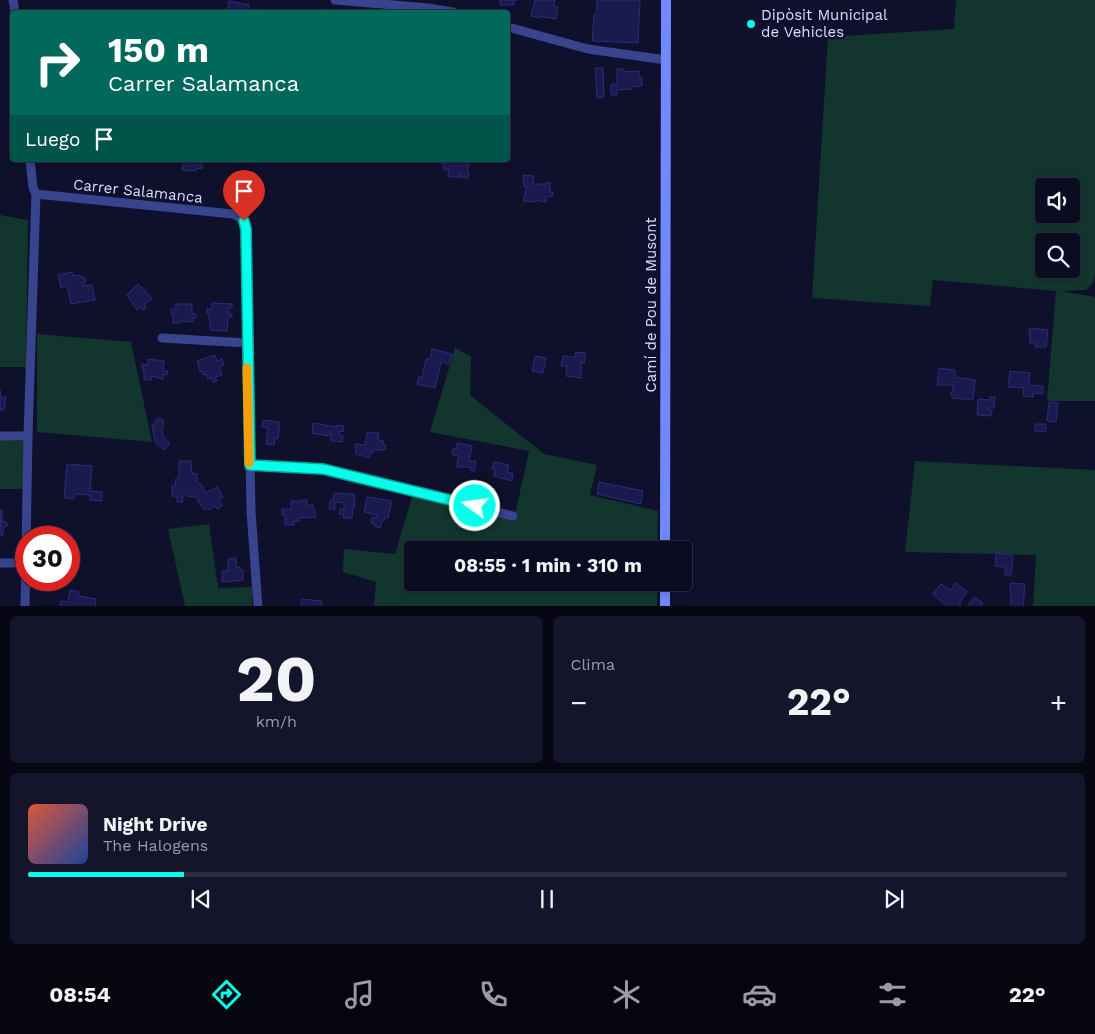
<!DOCTYPE html>
<html lang="es">
<head>
<meta charset="utf-8">
<style>
  :root { --surface:#0b0c21; --page:#14152a; --text:#f1f3f6; --muted:#9a9ba5; --line:#2b2c3f; --accent:#06ffea }
  body { margin:0; font-family:"Work Sans",sans-serif; background:var(--page); color:var(--text); height:100vh; display:flex; flex-direction:column; font-size:19px; white-space:nowrap }
  * { box-sizing:border-box; margin:0 }
  p { font-size:16px; color:var(--muted) }
  .icon { flex:none; width:28px; height:28px; fill:none; stroke:currentColor; stroke-width:2; stroke-linecap:round; stroke-linejoin:round }
  .map { position:relative; height:606px; overflow:hidden }
  .panel { display:flex; flex-direction:column; gap:10px; padding:10px; background:#060712; flex:1 }
  .panel>* { flex:none }
  .banner { position:absolute; left:10px; top:10px; width:500px; height:152px; border-radius:5px; box-shadow:0 2px 8px #0003,0 0 0 1px var(--line); background:#00695c; color:#fff; overflow:hidden }
  .controls { position:absolute; left:1035px; top:178px; display:grid; gap:10px }
  .controls a { display:grid; place-items:center; width:45px; height:45px; border-radius:5px; background:var(--surface); box-shadow:0 2px 8px #0003,0 0 0 1px var(--line); font-size:25px }
  .speed { position:absolute; left:15px; top:526px; display:flex; gap:10px; font-size:25px; font-weight:700; text-align:center }
  .speed>* { display:grid; place-content:center; width:65px; height:65px; border-radius:50%; background:var(--surface); box-shadow:0 2px 8px #0003,0 0 0 1px var(--line); line-height:1 }
  .speed .limit { border:8px solid #d22; background:#fff; color:#111 }
  .pin { position:absolute; display:grid; place-items:center; width:42px; height:42px; color:#fff; margin:-51px -21px; border-radius:50% 50% 50% 0; rotate:-45deg; box-shadow:0 0 5px #0007 }
  .pin .icon { rotate:45deg }
  .me { position:absolute; width:55px; margin:-28px; rotate:284deg; stroke-linejoin:round; filter:drop-shadow(0 0 4px #0008) }
  .turn { display:flex; align-items:center; gap:18px; height:105px; padding:0 15px; font-size:22px }
  .turn .icon { width:65px; height:65px; stroke-width:2.5 }
  .turn b { display:block; font-size:35px; line-height:42px }
  .then { display:flex; align-items:center; height:48px; padding:0 15px; background:#0003; gap:10px; font-size:19px }
  .big { font-size:38px; font-weight:700; line-height:1.1 }
  .panel .card { flex:1; display:flex; flex-direction:column; justify-content:center; gap:8px; min-width:0; padding:0 18px; border-radius:8px; background:var(--page) }
  .panel .dial { align-items:center; gap:0 }
  .dial b { font-size:65px; line-height:1 }
  .song { display:flex; align-items:center; gap:15px }
  .cover { width:60px; height:60px; border-radius:8px; background:linear-gradient(135deg,hsl(10 70% 55%),hsl(220 70% 35%)) }
  .played { height:5px; border-radius:2px; background:linear-gradient(90deg,var(--accent) 15%,var(--line) 15%) }
  .keys { display:flex; justify-content:space-around; direction:ltr }
  .heat { display:flex; justify-content:space-between; align-items:center; font-size:28px; direction:ltr }
  .panel .tiles { flex:1; display:grid; gap:10px; grid-template-columns:1fr 1fr }
  .card:last-child { grid-column:span 2 }
  .trip { position:absolute; left:404px; top:541px; width:288px; height:50px; border-radius:5px; background:var(--surface); box-shadow:0 2px 8px #0003,0 0 0 1px var(--line); font-weight:700; line-height:50px; text-align:center }
  .dock { display:flex; height:80px; justify-content:space-around; align-items:center; background:#04050d; color:var(--muted) }
  .dock .icon { width:35px; height:35px }
  .dock .active { color:var(--accent) }
  .dock b { font-size:22px; color:var(--text) }
  .map>svg:first-child { display:block }
</style>
</head>
<body>
<div class="map">
<svg width="1095" height="607" viewBox="0 0 1095 607">
  <rect width="100%" height="100%" fill="#0f102c"/>
  <!-- green -->
  <g fill="#12362e" fill-rule="evenodd">
    <path d="M956 0H1095V273L1093 283 1086 290 1060 291 1095 297V401H1047L1056 291 933 280 930 306 812 298 828 37 954 29ZM1044 186H1071V214H1044ZM1044 241H1071V269H1044Z"/>
    <path d="M0 215 28 220 26 367H0Z"/>
    <path d="M37 334 131 342 152 442 37 432Z"/>
    <path d="M455 348 471 356 470 395 544 454 597 465 590 495 658 511 657 550H412V582L657 583V606H374L376 582 343 572 344 549 395 554 413 494 514 519 529 451 430 432Z"/>
    <path d="M0 440 24 441 23 489H0Z"/>
    <path d="M915 461 1095 470V606H1033L1036 555 905 552Z"/>
    <path d="M209 524 218 588 252 587V606H185L168 529Z"/>
  </g>
  <!-- building -->
  <g fill="#1b1a4e" stroke="#2c2b7b">
    <path d="M500 0H517H514V5H500Z"/>
    <path d="M535 0H555L554 6 558 7 556 19 540 16V18L531 16Z"/>
    <path d="M597 0H640L638 43 592 41 594 15H596Z"/>
    <path d="M229 1 249 5 248 12H227Z"/>
    <path d="M257 9 265 10 264 12H257Z"/>
    <path d="M320 9 336 11V12H320Z"/>
    <path d="M595 68H603L604 97 597 98Z"/>
    <path d="M617 69H624V72L639 71V77H642V86L632 87V89L617 90V95H611V84H615V86H617Z"/>
    <path d="M183 160H208V162H202V169L196 168V171L182 170Z"/>
    <path d="M440 160H470L467 172 469 173 468 178 461 177 462 173H460L459 178 448 176 449 170 443 169 444 164 439 163Z"/>
    <path d="M523 175 534 176 533 184H543L544 186 546 182 550 183V192H553L552 197 546 196V202L536 200 535 202 523 201 527 187H524Z"/>
    <path d="M72 272 73 276 80 275 81 277H84L86 280 83 286 92 285 95 300 71 304 67 286 61 288 58 275Z"/>
    <path d="M138 284 141 288 142 287 152 299 144 305 146 308 144 310 141 307 137 310 127 295Z"/>
    <path d="M212 303 232 304V308L229 307V314H232V317H228L227 331 210 330V320H209V314H207V309H212Z"/>
    <path d="M176 304H192V314H196V318H193V322L180 321V323H173V314H171V309H176Z"/>
    <path d="M1029 328 1048 330 1046 347H1035V343H1030Z"/>
    <path d="M432 349 452 354 449 364 441 362 435 388 417 384 419 377H422L426 359H430Z"/>
    <path d="M576 352 586 353 584 363H581V378L566 376 567 366H561L563 356 575 357Z"/>
    <path d="M215 355 217 361 222 359 224 365 219 366 222 375 215 377 217 381 213 382 212 378 208 379 206 374 203 375 202 371H200L197 361Z"/>
    <path d="M535 356 546 358 543 373 532 371Z"/>
    <path d="M148 359 164 361 163 371H168L167 375 164 374 163 379 151 376V380H144V370H142V364L148 365Z"/>
    <path d="M939 368 955 370V377L975 380 973 400 952 398V395L950 393 953 392V385H937Z"/>
    <path d="M1010 371 1030 373 1029 385 1043 386V394L1033 393V397L1023 396 1024 388 1008 387Z"/>
    <path d="M0 390 1 397H6L4 410H0Z"/>
    <path d="M990 397H995L994 408H988V410H992L991 416 977 415 978 399 990 400Z"/>
    <path d="M1049 402 1058 403 1056 422 1047 421Z"/>
    <path d="M159 417 164 421 162 432 164 438 170 443 164 450 155 442 152 425 155 424V421Z"/>
    <path d="M263 420 280 422 278 438H275L274 445 266 444 268 428 262 427Z"/>
    <path d="M313 423 337 427V425L344 426 343 432 340 431 339 435 343 436 342 442 331 441V434H328V436L312 433Z"/>
    <path d="M1035 424H1046V432L1035 431Z"/>
    <path d="M373 432 379 433 378 440 384 441 383 444 386 445 385 450H373V453H370L369 458 356 454 355 444 365 445 367 433H372Z"/>
    <path d="M457 443 472 446 469 461H476L474 471 470 470V467H456L459 456 452 455 453 449H456Z"/>
    <path d="M179 461H191L192 473 197 474V481L199 484H201L206 493 217 487 223 497 219 500 222 506 217 509 215 506 209 510 207 508 204 510 195 496 188 497 184 493H182L183 502H177V496H172V486H175L176 478H179Z"/>
    <path d="M494 462 509 465 507 472 513 474 512 481 494 476 495 470 492 469Z"/>
    <path d="M67 464 92 466 90 491 102 492V501L90 500V495L75 494 74 499 64 498Z"/>
    <path d="M599 482 643 491 641 504 597 494Z"/>
    <path d="M334 493 354 494 355 507 353 506 352 518H343L344 515 339 514 340 509H344V503L335 502V510L329 509 330 500H333Z"/>
    <path d="M367 497 392 501 388 518 385 517 384 521H382L380 528 374 526V523H371L372 517 376 518 377 515 364 512Z"/>
    <path d="M301 500H307V505H313L316 517 299 518V521H294V525H285V515H282V509H291V501H301Z"/>
    <path d="M0 510H2V522H6L8 525 4 527 3 535 1 536Z"/>
    <path d="M996 553 1013 555 1011 575H1005V567L995 566Z"/>
    <path d="M236 558 237 568 240 567V570H243V580L222 582V571H228V559Z"/>
    <path d="M956 583 967 592 959 603 961 604 959 607H948L933 594 941 584 950 590Z"/>
    <path d="M1010 583 1025 584 1023 607 1011 606Z"/>
    <path d="M70 590 79 592V596L96 599 95 607H60L61 601 68 602Z"/>
    <path d="M974 597 983 603 980 607H967Z"/>
    <path d="M302 599 322 601 321 607H300Z"/>
  </g>
  <g fill="none" stroke-linecap="round" stroke-linejoin="round">
    <!-- street -->
    <g stroke="#38448e" stroke-width="9">
      <path d="M13 0 15 12"/>
      <path d="M335 0 428 8 453 12"/>
      <path d="M508 27 588 49 666 60"/>
      <path d="M30 160 33 188 36 194 233 214C241 217 244 221 246 229L251 511 258 607"/>
      <path d="M162 338 247 343"/>
      <path d="M0 436H28"/>
      <path d="M249 465 323 469 513 516"/>
      <path d="M0 563H26"/>
      <path d="M25 607 28 436 36 194"/>
    </g>
    <!-- secondary -->
    <g stroke="#7188ff" stroke-width="10">
      <path d="M665 550 666 0"/>
      <path d="M665 607V582"/>
    </g>
  </g>
  <g fill="none" stroke-linecap="round" stroke-linejoin="round">
    <!-- route casing -->
    <g stroke="#04a698" stroke-width="12">
      <path id="route" d="M244 221 246 229 250 465 323 469 475 506"/>
    </g>
    <!-- route -->
    <use href="#route" stroke="#06ffea" stroke-width="9"/>
    <!-- slow -->
    <path stroke="#f59e0b" stroke-width="9" d="M247 368 249 463"/>
  </g>
  <!-- markers -->
  <circle fill="#06ffea" stroke="#0f102c" stroke-width="2" cx="751" cy="24" r="5"/>
  <g text-anchor="middle" stroke-width="5" stroke-linejoin="round" paint-order="stroke">
    <!-- poi labels -->
    <g font-size="15" fill="#daddff" stroke="#0f102c" text-anchor="start">
      <text x="761" y="20">Dipòsit Municipal<tspan x="761" dy="17">de Vehicles</tspan></text>
    </g>
    <!-- street labels -->
    <g font-size="15" fill="#daddff" stroke="#0f102c">
      <text transform="translate(138 191) rotate(6)" y="5">Carrer Salamanca</text>
      <text transform="translate(651 305) rotate(-90)" y="5">Camí de Pou de Musont</text>
    </g>
  </g>
</svg>
<div class="controls">
<a><svg class="icon" aria-label="sound" viewBox="0 0 24 24"><path d="M4 9h4l5-4v14l-5-4H4zM17 9q2 3 0 6"/></svg></a>
<a><svg class="icon" aria-label="search" viewBox="0 0 24 24"><circle cx="10" cy="10" r="6"/><path d="M15 15l6 6"/></svg></a>
</div>
<div class="speed"><div class="limit">30</div></div>
<div class="pin" style="left:244px;top:221px;background:#d93025"><svg class="icon" aria-label="arrive" viewBox="0 0 24 24"><path d="M6 21V4h12l-3 4 3 4H6"/></svg></div>
<svg class="me" style="left:475px;top:506px" viewBox="-20 -20 40 40"><circle r="17" fill="#06ffea" stroke="#fff" stroke-width="3"/><path d="M0-11L8 9 0 5-8 9z" fill="#fff"/></svg>
<div class="trip">08:55 · 1 min · 310 m</div>
<div class="banner">
<div class="turn"><svg class="icon" aria-label="right" viewBox="0 0 24 24"><path d="M7 20v-9h11M14 6l5 5-5 5"/></svg><div><b>150 m</b>Carrer Salamanca</div></div>
<div class="then">Luego<svg class="icon" aria-label="arrive" viewBox="0 0 24 24"><path d="M6 21V4h12l-3 4 3 4H6"/></svg></div>
</div>
</div>
<section class="panel">
<div class="tiles">
<div class="card dial"><b>20</b><p>km/h</p></div>
<div class="card"><p>Clima</p>
<div class="heat"><a>−</a><b class="big">22°</b><a>+</a></div>
</div>
<div class="card">
<div class="song"><i class="cover"></i><div><b>Night Drive</b><p>The Halogens</p></div></div>
<div class="played"></div>
<div class="keys"><svg class="icon" aria-label="previous" viewBox="0 0 24 24"><path d="M18 5L8 12l10 7zM5 5v14"/></svg><svg class="icon" aria-label="pause" viewBox="0 0 24 24"><path d="M8 5v14M16 5v14"/></svg><svg class="icon" aria-label="next" viewBox="0 0 24 24"><path d="M6 5l10 7-10 7zM19 5v14"/></svg></div>
</div>
</div>
</section>
<nav class="dock">
<b>08:54</b>
<svg class="icon active" aria-label="directions" viewBox="0 0 24 24"><path d="M12 3l9 9-9 9-9-9zM9 14v-3h6M13 9l2 2-2 2"/></svg>
<svg class="icon" aria-label="music" viewBox="0 0 24 24"><path d="M9 18V5l10-2v13"/><circle cx="6" cy="18" r="3"/><circle cx="16" cy="16" r="3"/></svg>
<svg class="icon" aria-label="phone" viewBox="0 0 24 24"><path d="M5 4h4l2 5-3 2q2 4 5 5l2-3 5 2v4C11 20 4 13 5 4z"/></svg>
<svg class="icon" aria-label="climate" viewBox="0 0 24 24"><path d="M12 3v18M4 7l16 10M4 17L20 7"/></svg>
<svg class="icon" aria-label="car" viewBox="0 0 24 24"><path d="M5 17H2v-5l4-1 3-4h7l3 4 3 1v5h-3M9 17h6M6 11h13"/><circle cx="7" cy="17" r="2"/><circle cx="17" cy="17" r="2"/></svg>
<svg class="icon" aria-label="filters" viewBox="0 0 24 24"><path d="M4 7h16M4 17h16"/><circle cx="9" cy="7" r="2"/><circle cx="15" cy="17" r="2"/></svg>
<b>22°</b>
</nav>
</body>
</html>
